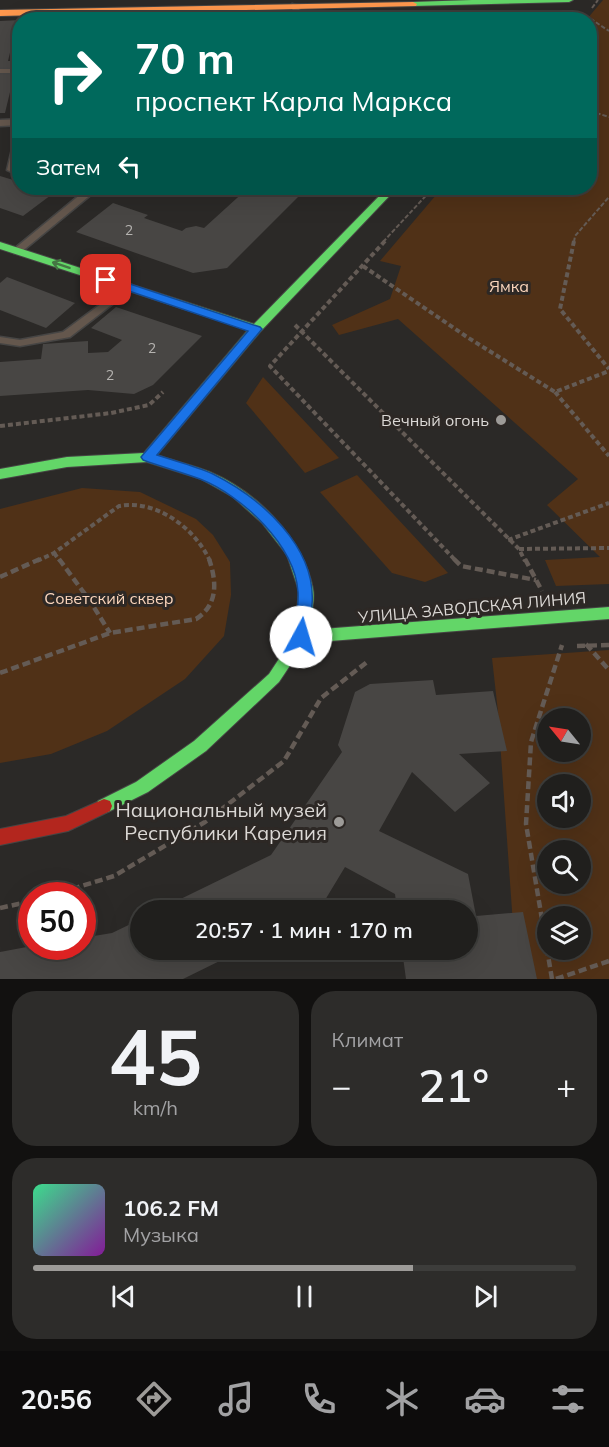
<!DOCTYPE html>
<html lang="ru">
<head>
<meta charset="utf-8">
<style>
  :root { --surface:#201f1d; --page:#2d2c2a; --text:#f1f3f6; --muted:#a2a2a4; --line:#3d3d3b; --accent:#9d9b98 }
  body { margin:0; font-family:Mulish,sans-serif; background:var(--page); color:var(--text); height:100vh; display:flex; flex-direction:column; font-size:22px; white-space:nowrap }
  * { box-sizing:border-box; margin:0 }
  p { font-size:20px; color:var(--muted) }
  .icon { flex:none; width:33px; height:33px; fill:none; stroke:currentColor; stroke-width:2; stroke-linecap:round; stroke-linejoin:round }
  .map { position:relative; height:979px; overflow:hidden }
  .details { display:flex; flex-direction:column; gap:12px; padding:12px; background:#121110; flex:1 }
  .details>* { flex:none }
  .banner { position:absolute; left:12px; top:12px; width:585px; height:183px; border-radius:24px; box-shadow:0 6px 24px #0002,0 0 0 2px var(--line); background:#00695c; color:#fff; overflow:hidden }
  .needle { width:39px; rotate:300deg }
  .fabs { position:absolute; left:537px; top:708px; display:grid; gap:12px }
  .fabs a { display:grid; place-items:center; width:54px; height:54px; border-radius:50%; background:var(--surface); box-shadow:0 6px 24px #0002,0 0 0 2px var(--line); font-size:30px }
  .speed { position:absolute; left:18px; top:882px; display:flex; gap:12px; font-size:30px; font-weight:700; text-align:center }
  .speed>* { display:grid; place-content:center; width:78px; height:78px; border-radius:50%; background:var(--surface); box-shadow:0 6px 24px #0002,0 0 0 2px var(--line); line-height:1 }
  .speed .limit { border:9px solid #d22; background:#fff; color:#111 }
  .pin { position:absolute; display:grid; place-items:center; width:51px; height:51px; color:#fff; margin:-26px; border-radius:12px; box-shadow:0 3px 9px #0006 }
  .me { position:absolute; width:66px; margin:-33px; rotate:6deg; stroke-linejoin:round; filter:drop-shadow(0 0 4px #0008) }
  .turn { display:flex; align-items:center; gap:21px; height:126px; padding:0 24px; font-size:27px }
  .turn .icon { width:78px; height:78px; stroke-width:2.5 }
  .turn b { display:block; font-size:42px; line-height:51px }
  .then { display:flex; align-items:center; height:57px; padding:0 24px; background:#0003; gap:12px; font-size:22px }
  .big { font-size:45px; font-weight:600; line-height:1.1 }
  .details .card { flex:1; display:flex; flex-direction:column; justify-content:center; gap:9px; min-width:0; padding:0 21px; border-radius:24px; background:var(--page) }
  .details .dial { align-items:center; gap:0 }
  .dial b { font-size:78px; line-height:1 }
  .song { display:flex; align-items:center; gap:18px }
  .cover { width:72px; height:72px; border-radius:9px; background:linear-gradient(135deg,hsl(150 70% 55%),hsl(290 70% 35%)) }
  .played { height:6px; border-radius:3px; background:linear-gradient(90deg,var(--accent) 70%,var(--line) 70%) }
  .keys { display:flex; justify-content:space-around; direction:ltr }
  .heat { display:flex; justify-content:space-between; align-items:center; font-size:33px; direction:ltr }
  .details .tiles { flex:1; display:grid; gap:12px; grid-template-columns:1fr 1fr }
  .card:last-child { grid-column:span 2 }
  .trip { position:absolute; left:130px; top:900px; width:348px; height:60px; border-radius:30px; background:var(--surface); box-shadow:0 6px 24px #0002,0 0 0 2px var(--line); font-weight:600; line-height:60px; text-align:center }
  .dock { display:flex; height:96px; justify-content:space-around; align-items:center; background:#0d0c0c; color:var(--muted) }
  .dock .icon { width:42px; height:42px }
  .dock .current { color:var(--accent) }
  .dock b { font-size:27px; color:var(--text) }
  .map>svg:first-child { display:block }
</style>
</head>
<body>
<div class="map">
<svg width="609" height="979" viewBox="0 0 609 979">
  <rect width="100%" height="100%" fill="#2b2927"/>
  <!-- green -->
  <g fill="#503117" fill-rule="evenodd">
    <path d="M603 0H609V584L556 586 545 560 600 557 547 505 578 479 398 319 339 335 332 325 390 299 401 266 380 261 442 188H590V20L587 19Z"/>
    <path d="M263 377 339 458 305 473 246 403Z"/>
    <path d="M357 475 448 573 425 582 392 573 320 492Z"/>
    <path d="M82 488 140 492 196 519 213 535 230 562 231 595 224 636 185 679 107 731 51 754 0 763V509Z"/>
    <path d="M609 650V979H505L516 967 498 712 492 658ZM548 718H580V752H548ZM548 784H580V818H548ZM548 850H580V884H548ZM548 916H580V950H548Z"/>
  </g>
  <!-- building -->
  <g fill="#484644">
    <path d="M432 11 450 20H348L347 15Z"/>
    <path d="M287 16V20H208V18Z"/>
    <path d="M20 20V44H12L8 61H17L16 67 5 113H0V21Z"/>
    <path d="M0 176 20 182V188H40L55 192 23 216 0 208Z"/>
    <path d="M248 188H307L227 268 193 273 76 232 113 203 148 215 144 218 182 231 186 228 196 226 204 228Z"/>
    <path d="M7 277 75 303 46 328 0 310V283Z"/>
    <path d="M116 307 202 336 153 385 134 394 88 390 0 396V362L41 359 43 344 88 341V353L108 352 122 340 91 328Z"/>
    <path d="M433 680 436 695 493 691 507 751 459 754 490 783 455 812 412 772 379 831 468 874 476 916 523 912 537 979H406L402 950H468V910H397L395 894 345 867 319 910H158L271 855 342 752 338 745 355 692 370 684Z"/>
    <path d="M141 919V950H242L183 979H0V952L32 946H82V938L112 933Z"/>
  </g>
  <g fill="none" stroke-linecap="round" stroke-linejoin="round">
    <!-- lane casing -->
    <g stroke="#464544" stroke-width="3">
      <g id="lane">
        <path d="M292 4 299 6 301 20H293Z"/>
        <rect x="0" y="69" width="20" height="4"/>
        <path d="M20 119V125L0 126V120Z"/>
        <path d="M17 128H20V152L16 169 20 170V176L7 170Z"/>
        <path d="M65 188H78L93 193 20 253H14V249L81 194 66 190Z"/>
        <path d="M128 284 132 285V289L70 337 20 346 0 343V337L20 340 63 332Z"/>
      </g>
    </g>
    <!-- fast casing -->
    <g stroke="#464544" stroke-width="2">
      <g id="fast">
        <path d="M472 0H573L569 2 413 6 409 4 413 2Z"/>
        <path d="M387 188H397L260 332 157 455C174 461 193 465 210 472 257 492 303 538 313 589 315 601 311 618 309 630L609 607V619L305 643 279 682 206 751 148 792 110 811 104 813 98 811 96 806 98 801 136 782 194 741 269 674 294 636 299 591 287 555 262 523 233 497 201 479 147 462 67 467 0 479V469L67 457 144 453 248 330 0 249V242L254 324Z"/>
      </g>
    </g>
    <!-- slow casing -->
    <g stroke="#464544" stroke-width="2">
      <path id="slow" d="M413 2 417 4 416 6 0 16V10Z"/>
    </g>
    <!-- jam casing -->
    <g stroke="#464544" stroke-width="2">
      <path id="jam" d="M104 799 110 801 112 806 110 811 68 831 0 845V829L66 816Z"/>
    </g>
    <!-- path-far2 -->
    <g stroke="#645b55" stroke-width="2" stroke-dasharray="4.5 2" stroke-linecap="butt">
      <path d="M592 8 598 0"/>
      <path d="M585 15 609 31"/>
      <path d="M590 111 609 117"/>
      <path d="M383 242 433 188"/>
      <path d="M574 242 575 236 609 197"/>
    </g>
    <!-- path-far1 -->
    <g stroke="#645b55" stroke-width="4" stroke-dasharray="5 3" stroke-linecap="butt">
      <path d="M385 241 270 366 456 561"/>
      <path d="M574 241 560 309 609 369"/>
      <path d="M363 266 467 337 555 392 609 371"/>
      <path d="M295 325 519 549 525 561"/>
      <path d="M555 392 609 456"/>
      <path d="M0 426 111 413 149 405 163 392"/>
      <path d="M508 540 609 503"/>
      <path d="M519 549 609 548"/>
      <path d="M54 553 60 561"/>
      <path d="M37 561 54 553 119 506C156 499 195 528 210 561"/>
    </g>
    <!-- path -->
    <g stroke="#645b55" stroke-width="4.5" stroke-dasharray="8 4" stroke-linecap="butt">
      <path d="M59 559 90 601 110 633"/>
      <path d="M454 559 461 566 536 580"/>
      <path d="M525 559 542 591"/>
      <path d="M0 577 40 559"/>
      <path d="M586 644 609 670"/>
      <path d="M577 646 609 645"/>
      <path d="M0 673 110 633 196 619C218 605 217 582 209 559"/>
      <path d="M49 896 114 876 205 822 284 761 321 698 367 662"/>
      <path d="M0 908 32 901"/>
      <path d="M552 979 526 824 531 742 562 645"/>
      <path d="M556 979 609 961"/>
    </g>
    <!-- lane -->
    <use href="#lane" fill="#64574d" fill-rule="evenodd"/>
    <!-- fast -->
    <use href="#fast" fill="#63d668" fill-rule="evenodd"/>
    <!-- slow -->
    <use href="#slow" fill="#ff974d" fill-rule="evenodd"/>
    <!-- jam -->
    <use href="#jam" fill="#b3261e" fill-rule="evenodd"/>
  </g>
  <!-- one-way arrows -->
  <defs><path id="oneway-shaft" d="M-6 0H5M1.5-3L5.5 0L1.5 3" fill="none" stroke-width="1.6" stroke-linecap="round" stroke-linejoin="round" transform="scale(1.5)"/></defs>
  <use stroke="#457643" href="#oneway-shaft" transform="translate(61 265) rotate(-162)"/>
  <!-- route -->
  <path fill="#1a73e8" stroke="#114b97" stroke-width="1.5" d="M106 276 260 327 262 329 157 455C175 461 196 466 213 474 261 498 317 547 312 605 311 617 312 631 307 641H296L294 637C295 623 299 606 298 592 295 545 241 495 200 479 181 472 162 467 143 460L141 457 248 331 102 282V277Z"/>
  <!-- markers -->
  <g fill="#9d9b98" stroke="#2d2825" stroke-width="2">
    <circle cx="501" cy="420" r="6"/>
    <circle cx="339" cy="822" r="6"/>
  </g>
  <g text-anchor="middle" stroke-width="6" stroke-linejoin="round" paint-order="stroke">
    <!-- number labels -->
    <g font-size="14" fill="#b6b4b1">
      <text x="129" y="235">2</text>
      <text x="152" y="353">2</text>
      <text x="110" y="380">2</text>
    </g>
    <!-- park labels -->
    <g font-size="16" fill="#fcd6bc" stroke="#2d2825">
      <text x="509" y="292">Ямка</text>
      <text x="109" y="604">Советский сквер</text>
    </g>
    <!-- poi labels -->
    <g font-size="16" fill="#dbd8d5" stroke="#2d2825" text-anchor="end">
      <text x="489" y="426">Вечный огонь</text>
    </g>
    <!-- street labels -->
    <g font-size="16" fill="#dbd8d5" stroke="#2d2825">
      <text transform="translate(472 607) rotate(-5)" y="6">УЛИЦА ЗАВОДСКАЯ ЛИНИЯ</text>
    </g>
    <!-- near-poi labels -->
    <g font-size="20" fill="#dbd8d5" stroke="#2d2825" text-anchor="end">
      <text x="327" y="817">Национальный музей<tspan x="327" dy="23">Республики Карелия</tspan></text>
    </g>
  </g>
</svg>
<div class="fabs">
<a><svg class="needle" viewBox="-14 -14 28 28"><path d="M0-13l5 13h-10z" fill="#e53935"/><path d="M0 13l5-13h-10z" fill="#a2a2a4"/></svg></a>
<a><svg class="icon" aria-label="sound" viewBox="0 0 24 24"><path d="M4 9h4l5-4v14l-5-4H4zM17 9q2 3 0 6"/></svg></a>
<a><svg class="icon" aria-label="search" viewBox="0 0 24 24"><circle cx="10" cy="10" r="6"/><path d="M15 15l6 6"/></svg></a>
<a><svg class="icon" aria-label="layers" viewBox="0 0 24 24"><path d="M12 4l9 5-9 5-9-5zM3 14l9 5 9-5"/></svg></a>
</div>
<div class="speed"><div class="limit">50</div></div>
<div class="pin" style="left:106px;top:280px;background:#d93025"><svg class="icon" aria-label="arrive" viewBox="0 0 24 24"><path d="M6 21V4h12l-3 4 3 4H6"/></svg></div>
<svg class="me" style="left:301px;top:637px" viewBox="-20 -20 40 40"><circle r="19" fill="#fff"/><path d="M0-13L10 11 0 6-10 11z" fill="#1a73e8"/></svg>
<div class="trip">20:57 · 1 мин · 170 m</div>
<div class="banner">
<div class="turn"><svg class="icon" aria-label="right" viewBox="0 0 24 24"><path d="M7 20v-9h11M14 6l5 5-5 5"/></svg><div><b>70 m</b>проспект Карла Маркса</div></div>
<div class="then">Затем<svg class="icon" aria-label="left" viewBox="0 0 24 24"><path d="M17 20v-9H6M10 6l-5 5 5 5"/></svg></div>
</div>
</div>
<section class="details">
<div class="tiles">
<div class="card dial"><b>45</b><p>km/h</p></div>
<div class="card"><p>Климат</p>
<div class="heat"><a>−</a><b class="big">21°</b><a>+</a></div>
</div>
<div class="card">
<div class="song"><i class="cover"></i><div><b>106.2 FM</b><p>Музыка</p></div></div>
<div class="played"></div>
<div class="keys"><svg class="icon" aria-label="previous" viewBox="0 0 24 24"><path d="M18 5L8 12l10 7zM5 5v14"/></svg><svg class="icon" aria-label="pause" viewBox="0 0 24 24"><path d="M8 5v14M16 5v14"/></svg><svg class="icon" aria-label="next" viewBox="0 0 24 24"><path d="M6 5l10 7-10 7zM19 5v14"/></svg></div>
</div>
</div>
</section>
<nav class="dock">
<b>20:56</b>
<svg class="icon current" aria-label="directions" viewBox="0 0 24 24"><path d="M12 3l9 9-9 9-9-9zM9 14v-3h6M13 9l2 2-2 2"/></svg>
<svg class="icon" aria-label="music" viewBox="0 0 24 24"><path d="M9 18V5l10-2v13"/><circle cx="6" cy="18" r="3"/><circle cx="16" cy="16" r="3"/></svg>
<svg class="icon" aria-label="phone" viewBox="0 0 24 24"><path d="M5 4h4l2 5-3 2q2 4 5 5l2-3 5 2v4C11 20 4 13 5 4z"/></svg>
<svg class="icon" aria-label="climate" viewBox="0 0 24 24"><path d="M12 3v18M4 7l16 10M4 17L20 7"/></svg>
<svg class="icon" aria-label="car" viewBox="0 0 24 24"><path d="M5 17H2v-5l4-1 3-4h7l3 4 3 1v5h-3M9 17h6M6 11h13"/><circle cx="7" cy="17" r="2"/><circle cx="17" cy="17" r="2"/></svg>
<svg class="icon" aria-label="filters" viewBox="0 0 24 24"><path d="M4 7h16M4 17h16"/><circle cx="9" cy="7" r="2"/><circle cx="15" cy="17" r="2"/></svg>
</nav>
</body>
</html>
